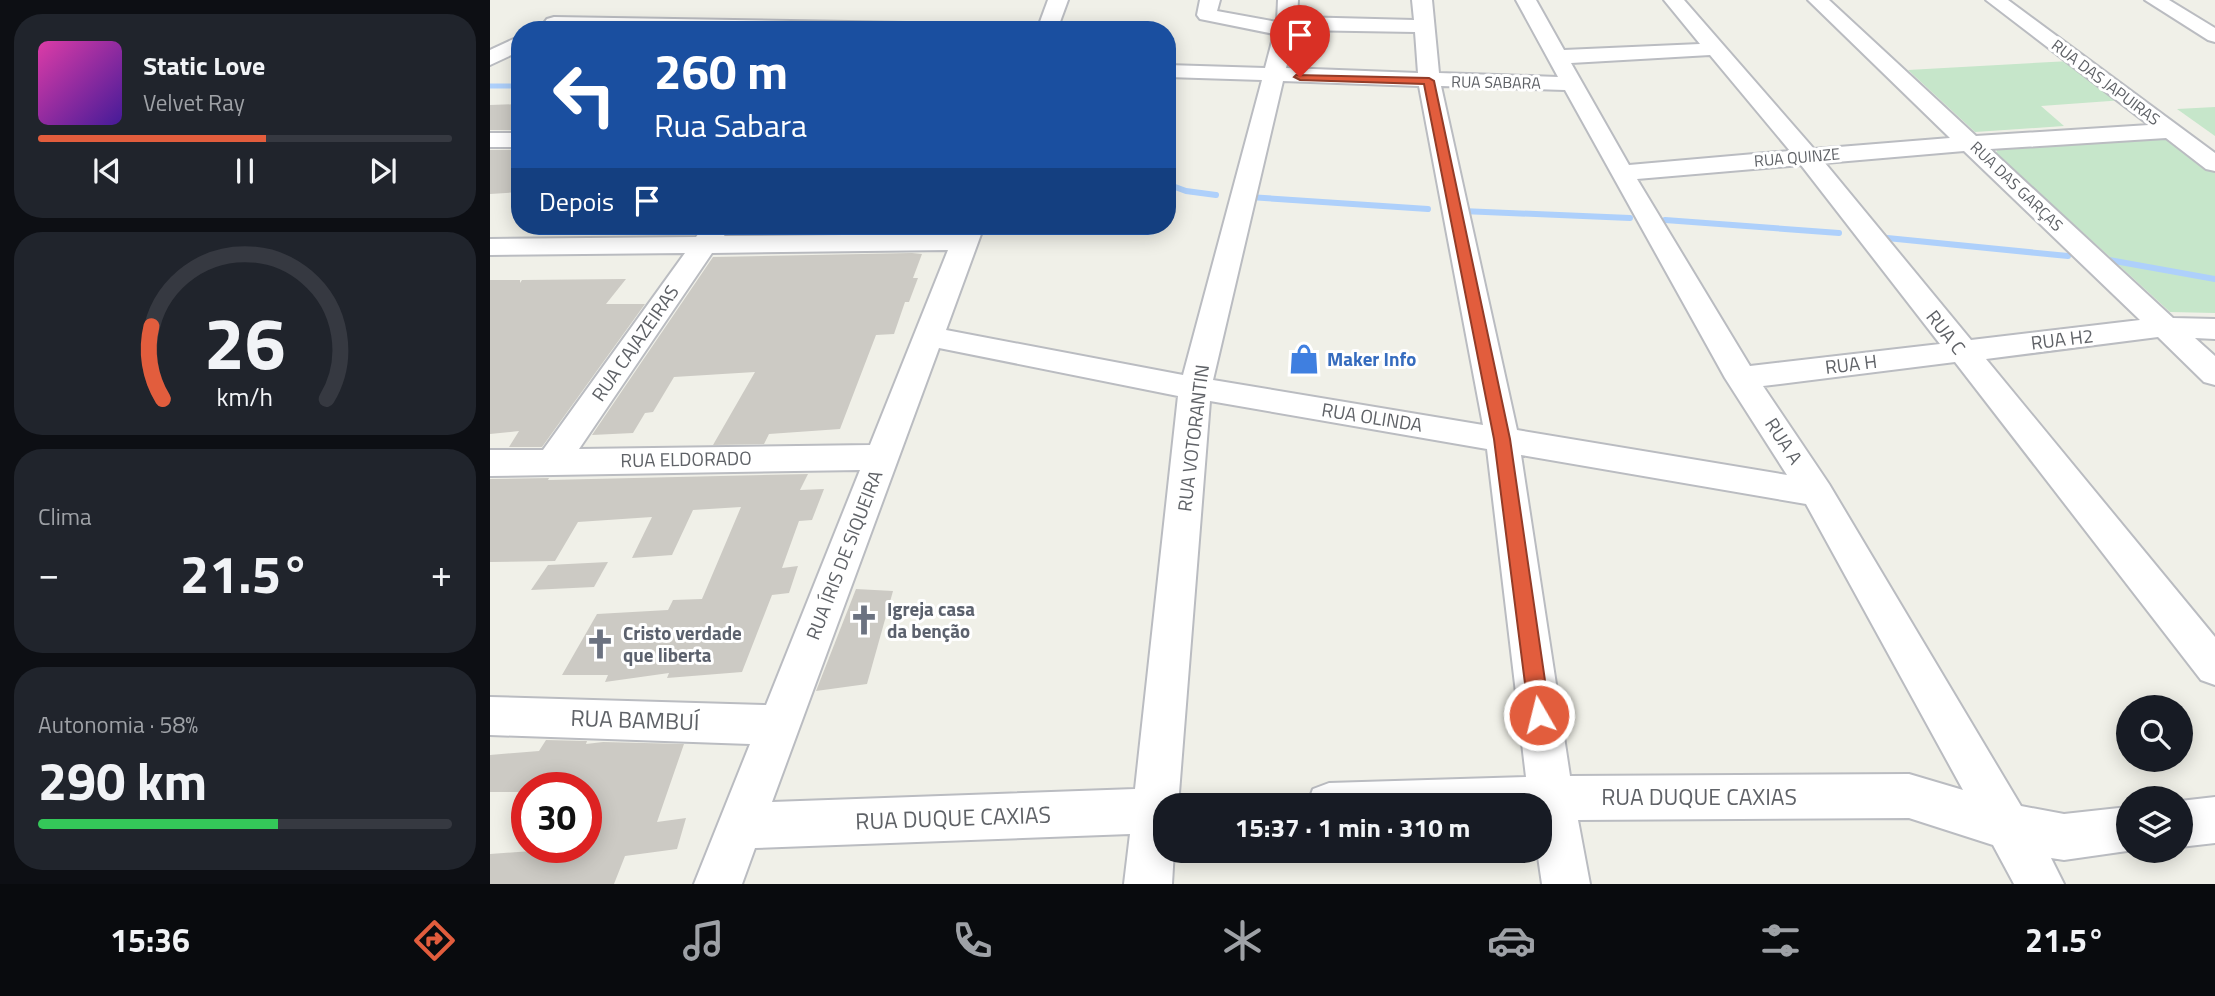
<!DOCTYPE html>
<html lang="pt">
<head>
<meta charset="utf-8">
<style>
  :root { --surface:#171b24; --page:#20242c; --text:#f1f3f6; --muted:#9ea1a6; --line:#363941; --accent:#e25d3d }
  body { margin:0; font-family:"Titillium Web",sans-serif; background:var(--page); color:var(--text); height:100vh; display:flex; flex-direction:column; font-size:26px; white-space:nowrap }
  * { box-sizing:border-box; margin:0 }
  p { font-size:23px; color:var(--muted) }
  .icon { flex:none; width:38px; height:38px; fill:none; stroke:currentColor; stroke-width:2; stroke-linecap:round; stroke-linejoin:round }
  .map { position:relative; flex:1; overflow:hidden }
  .side { display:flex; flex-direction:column; gap:14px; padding:14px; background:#0d0f14; width:490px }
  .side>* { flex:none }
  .hud { position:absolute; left:21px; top:21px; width:665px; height:214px; border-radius:28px; box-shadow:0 4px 18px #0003; background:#1a4fa0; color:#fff; overflow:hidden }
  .tools { position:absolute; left:1626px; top:695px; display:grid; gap:14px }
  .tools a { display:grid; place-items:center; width:77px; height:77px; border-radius:50%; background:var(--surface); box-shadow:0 4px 18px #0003; font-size:35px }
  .speed { position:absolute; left:21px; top:772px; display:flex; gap:14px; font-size:35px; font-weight:700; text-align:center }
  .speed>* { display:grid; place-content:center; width:91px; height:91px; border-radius:50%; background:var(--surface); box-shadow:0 4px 18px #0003; line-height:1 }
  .speed .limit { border:10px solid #d22; background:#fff; color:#111 }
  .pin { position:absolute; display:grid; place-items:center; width:60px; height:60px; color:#fff; margin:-72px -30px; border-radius:50% 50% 50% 0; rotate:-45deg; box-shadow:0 0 7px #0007 }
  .pin .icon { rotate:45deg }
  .me { position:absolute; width:77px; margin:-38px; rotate:352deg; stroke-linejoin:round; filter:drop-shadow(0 0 5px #0008) }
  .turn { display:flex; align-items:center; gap:24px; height:147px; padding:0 28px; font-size:32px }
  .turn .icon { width:91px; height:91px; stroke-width:2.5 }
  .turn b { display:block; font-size:49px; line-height:60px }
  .then { display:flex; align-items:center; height:66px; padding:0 28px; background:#0003; gap:14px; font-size:26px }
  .big { font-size:52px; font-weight:700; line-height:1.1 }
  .side .widget { flex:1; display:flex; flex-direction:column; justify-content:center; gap:10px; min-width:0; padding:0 24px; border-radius:28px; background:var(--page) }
  .side .dial { align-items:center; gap:0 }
  .dial svg { height:182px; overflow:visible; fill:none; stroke:var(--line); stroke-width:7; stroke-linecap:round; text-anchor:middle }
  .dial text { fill:var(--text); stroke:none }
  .song { display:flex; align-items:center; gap:21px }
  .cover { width:84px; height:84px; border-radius:10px; background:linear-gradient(135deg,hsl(320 70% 55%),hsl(260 70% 35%)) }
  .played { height:7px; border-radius:4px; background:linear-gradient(90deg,var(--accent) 55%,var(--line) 55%) }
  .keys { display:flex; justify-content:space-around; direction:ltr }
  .heat { display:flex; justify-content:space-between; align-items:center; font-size:38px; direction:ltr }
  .charge { height:10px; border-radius:5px; background:linear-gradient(90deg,#34c759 58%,var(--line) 0) }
  .trip { position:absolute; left:663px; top:793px; width:399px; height:70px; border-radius:28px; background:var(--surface); box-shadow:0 4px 18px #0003; font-weight:700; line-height:70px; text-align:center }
  .tabs { display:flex; height:112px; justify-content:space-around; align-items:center; background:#090b0e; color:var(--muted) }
  .tabs .icon { width:49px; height:49px }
  .tabs .on { color:var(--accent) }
  .tabs b { font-size:32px; color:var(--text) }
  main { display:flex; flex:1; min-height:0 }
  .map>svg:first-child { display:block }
</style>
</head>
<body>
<main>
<section class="side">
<div class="widget">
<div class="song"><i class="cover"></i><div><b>Static Love</b><p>Velvet Ray</p></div></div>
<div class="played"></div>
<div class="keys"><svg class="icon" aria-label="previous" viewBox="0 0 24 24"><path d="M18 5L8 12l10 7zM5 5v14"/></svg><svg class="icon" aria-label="pause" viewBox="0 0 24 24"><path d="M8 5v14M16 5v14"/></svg><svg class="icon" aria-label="next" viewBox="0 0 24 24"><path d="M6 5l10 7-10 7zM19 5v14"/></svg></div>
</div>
<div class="widget dial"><svg viewBox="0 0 100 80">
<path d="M14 69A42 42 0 1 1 86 69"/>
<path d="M14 69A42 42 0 0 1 9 37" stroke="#e25d3d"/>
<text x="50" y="56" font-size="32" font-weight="700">26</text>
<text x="50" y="72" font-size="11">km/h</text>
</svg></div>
<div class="widget"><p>Clima</p>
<div class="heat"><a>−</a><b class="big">21.5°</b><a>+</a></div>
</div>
<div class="widget"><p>Autonomia · 58%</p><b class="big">290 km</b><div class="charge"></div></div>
</section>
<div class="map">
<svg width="1725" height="884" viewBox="0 0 1725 884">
  <rect width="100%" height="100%" fill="#f0f0e8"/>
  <!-- green -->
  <g fill="#c6e6ca">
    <path d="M1580 61 1634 100 1551 106 1574 126 1485 132 1418 70Z"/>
    <path d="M1725 107V136L1687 109Z"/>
    <path d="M1675 136 1725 167V313L1680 312 1506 153 1508 148Z"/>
  </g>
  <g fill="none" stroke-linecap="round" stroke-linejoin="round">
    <!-- stream-far1 -->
    <path stroke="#aed0fb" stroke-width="5" d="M0 86H30"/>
    <!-- stream -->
    <g stroke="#aed0fb" stroke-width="6">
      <path d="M677 184 696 191 726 195"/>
      <path d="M759 197 938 209"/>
      <path d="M972 211 1140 218"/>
      <path d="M1175 220 1349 233"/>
      <path d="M1387 237 1578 256"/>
      <path d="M1619 260 1725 279"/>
    </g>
  </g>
  <!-- building -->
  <g fill="#cccac4">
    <path d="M30 104V130H0V105Z"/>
    <path d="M0 150H30V192L0 194Z"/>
    <path d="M264 226H433L431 232 258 233Z"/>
    <path d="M422 253 432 254 423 278H428L419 302H415L404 334 386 335 350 429 279 434 274 444 223 445 265 372 184 377 163 412 155 413 143 433 102 435 223 257Z"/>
    <path d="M136 279 116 304H155L52 447H19L29 431 0 434V280H30V283L32 280Z"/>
    <path d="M318 474 310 490 334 489 322 520 309 521 292 568 308 566 299 593 282 595 252 672 177 678 179 673 115 682 118 675H72L107 614 178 610 183 600 212 599 251 507 203 510 182 555 142 558 162 517 88 522 65 561 0 562V479L59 478 58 480Z"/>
    <path d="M118 562 104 587 41 590 58 565Z"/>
    <path d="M366 589 403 591 377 684 326 691Z"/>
    <path d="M56 740 97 741 96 744 113 742 194 744 167 822 196 818 187 849 135 856 124 884H0V854L96 847V788H37V792H0V755L49 751Z"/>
  </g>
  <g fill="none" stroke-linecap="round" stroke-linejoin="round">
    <!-- minor casing -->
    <g stroke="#babcc1" stroke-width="4">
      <g id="minor">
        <path d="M558 0H578L567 30H547Z"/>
        <path d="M710 0H730L727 11 787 22 788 0H808L807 17 924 20 922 0H942L949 73 1068 77 1026 0H1046L1074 50 1210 44 1174 0H1194L1324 149 1460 138 1318 0H1339L1486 136 1659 125 1496 0H1518L1725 153V171L1716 169 1676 138 1500 149 1683 318 1725 319V339L1705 338 1725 356V385L1714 382 1668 337 1496 359 1725 637V685L1711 680 1465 362 1273 386 1339 484 1531 806 1574 814 1638 807V850H1644L1574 860 1561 858 1574 884H1524L1503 845 1419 818 1088 820 1100 884H1052L1047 850H1050V805H817L823 789 839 783 1036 777 997 449 720 401 689 793 696 805H676V850H684L682 884H634L640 834 265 848 252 884H204L260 744 0 735V697L276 705 370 470 0 476V450H53L195 253 0 255V239L206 237 214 226H234L237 231 234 236 465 234 468 226H494L456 330 693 375 772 80 677 77V65L775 68 784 34 710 19 707 15ZM806 30 925 32 928 73 796 68ZM1220 55 1300 151 1139 165 1081 63ZM793 81 929 86 993 425 723 380ZM951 86 1075 90 1235 378 1297 475 1027 430ZM1474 151 1650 320 1481 340 1335 163ZM1311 165 1450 344 1260 366 1147 179ZM458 250 380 445 89 449 222 253ZM449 348 688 396 645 789 282 802ZM1031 455 1316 504 1473 790 1419 774 1080 776Z"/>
        <path d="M1655 0H1679L1725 28V42L1718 40Z"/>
        <path d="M64 17 474 24 484 30H112L57 27 54 23 57 19Z"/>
        <path d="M30 36V51L0 65V50Z"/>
        <rect x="0" y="133" width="30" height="14"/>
        <path d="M1725 797V843L1690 847V801Z"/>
      </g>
    </g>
    <!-- minor -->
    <use href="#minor" fill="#fff" fill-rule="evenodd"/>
  </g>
  <!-- route -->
  <path fill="#e25d3d" stroke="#933c28" stroke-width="2" d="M806 75 939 78 944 81 1020 439 1060 715 1057 722 1049 725 1042 722 1039 715 1004 439 934 84 810 80 804 77Z"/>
  <!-- icons -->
  <defs>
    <g id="shop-bare" transform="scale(2.415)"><path d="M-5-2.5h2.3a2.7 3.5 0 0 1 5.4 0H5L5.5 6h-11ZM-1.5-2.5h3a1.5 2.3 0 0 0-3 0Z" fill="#3f7fe0" stroke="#fff" stroke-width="2.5" paint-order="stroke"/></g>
    <g id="church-bare" transform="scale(2.415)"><path d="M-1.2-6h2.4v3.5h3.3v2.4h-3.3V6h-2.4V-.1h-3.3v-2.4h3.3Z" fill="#6b7280" stroke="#fff" stroke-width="2.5" paint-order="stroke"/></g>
  </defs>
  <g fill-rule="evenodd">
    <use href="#shop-bare" x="814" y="359"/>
    <use href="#church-bare" x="374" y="620"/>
    <use href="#church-bare" x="110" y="644"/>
  </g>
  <g text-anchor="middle" stroke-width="6" stroke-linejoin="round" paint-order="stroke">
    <!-- far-street labels -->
    <g font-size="16" fill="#5f6267" stroke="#fff">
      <text transform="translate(1006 82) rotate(1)" y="6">RUA SABARA</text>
      <text transform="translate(1616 82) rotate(37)" y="6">RUA DAS JAPUIRAS</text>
      <text transform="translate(1307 157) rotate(-5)" y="6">RUA QUINZE</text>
      <text transform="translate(1527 186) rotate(44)" y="6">RUA DAS GARÇAS</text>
    </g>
    <!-- street labels -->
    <g font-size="19" fill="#5f6267" stroke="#fff">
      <text transform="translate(1456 332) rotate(52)" y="7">RUA C</text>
      <text transform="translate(1572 339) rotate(-7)" y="7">RUA H2</text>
      <text transform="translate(145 343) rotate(-55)" y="7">RUA CAJAZEIRAS</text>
      <text transform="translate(1361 364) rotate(-7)" y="7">RUA H</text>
      <text transform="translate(882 417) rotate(9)" y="7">RUA OLINDA</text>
      <text transform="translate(703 438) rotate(-83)" y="7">RUA VOTORANTIN</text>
      <text transform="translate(1294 441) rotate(57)" y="7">RUA A</text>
      <text transform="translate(196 459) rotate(-1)" y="7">RUA ELDORADO</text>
      <text transform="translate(354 555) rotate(-69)" y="7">RUA ÍRIS DE SIQUEIRA</text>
    </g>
    <!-- shop labels -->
    <g font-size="19" font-weight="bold" fill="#366cbe" stroke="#fff" text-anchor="start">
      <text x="837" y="366">Maker Info</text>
    </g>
    <!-- worship labels -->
    <g font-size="19" font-weight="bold" fill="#5b616d" stroke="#fff" text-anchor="start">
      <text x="397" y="616">Igreja casa<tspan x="397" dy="22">da benção</tspan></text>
      <text x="133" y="640">Cristo verdade<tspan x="133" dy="22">que liberta</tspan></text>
    </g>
    <!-- near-street labels -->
    <g font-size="23" fill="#5f6267" stroke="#fff">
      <text transform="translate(145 720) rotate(2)" y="8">RUA BAMBUÍ</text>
      <text x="1209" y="805">RUA DUQUE CAXIAS</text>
      <text transform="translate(463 818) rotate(-2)" y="8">RUA DUQUE CAXIAS</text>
    </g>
  </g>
</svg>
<div class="tools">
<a><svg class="icon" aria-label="search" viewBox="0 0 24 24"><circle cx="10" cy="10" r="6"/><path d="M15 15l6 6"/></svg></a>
<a><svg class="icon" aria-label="layers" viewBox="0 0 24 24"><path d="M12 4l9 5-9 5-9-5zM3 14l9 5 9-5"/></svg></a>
</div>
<div class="speed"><div class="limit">30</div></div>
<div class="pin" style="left:810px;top:77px;background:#d93025"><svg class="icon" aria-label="arrive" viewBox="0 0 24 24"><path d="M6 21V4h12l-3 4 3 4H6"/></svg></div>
<svg class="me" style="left:1049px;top:715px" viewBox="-20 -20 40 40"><circle r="17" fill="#e25d3d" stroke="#fff" stroke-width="3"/><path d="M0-11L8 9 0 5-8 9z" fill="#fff"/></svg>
<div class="trip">15:37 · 1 min · 310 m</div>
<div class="hud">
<div class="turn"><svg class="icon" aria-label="left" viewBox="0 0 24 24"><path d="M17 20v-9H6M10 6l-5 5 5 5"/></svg><div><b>260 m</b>Rua Sabara</div></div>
<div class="then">Depois<svg class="icon" aria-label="arrive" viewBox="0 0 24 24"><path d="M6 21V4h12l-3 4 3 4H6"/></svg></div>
</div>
</div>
</main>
<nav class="tabs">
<b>15:36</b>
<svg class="icon on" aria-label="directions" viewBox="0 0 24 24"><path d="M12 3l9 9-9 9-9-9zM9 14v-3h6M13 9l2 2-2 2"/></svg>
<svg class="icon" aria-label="music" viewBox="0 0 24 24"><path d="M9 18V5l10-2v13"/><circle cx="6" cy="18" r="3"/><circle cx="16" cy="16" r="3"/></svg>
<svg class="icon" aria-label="phone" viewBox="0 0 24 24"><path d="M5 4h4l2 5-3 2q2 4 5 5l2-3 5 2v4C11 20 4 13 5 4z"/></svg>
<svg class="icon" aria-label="climate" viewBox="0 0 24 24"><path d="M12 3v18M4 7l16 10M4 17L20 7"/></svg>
<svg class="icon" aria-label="car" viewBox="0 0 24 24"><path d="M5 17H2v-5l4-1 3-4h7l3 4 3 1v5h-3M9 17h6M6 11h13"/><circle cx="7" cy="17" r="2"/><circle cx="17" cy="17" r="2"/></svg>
<svg class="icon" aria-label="filters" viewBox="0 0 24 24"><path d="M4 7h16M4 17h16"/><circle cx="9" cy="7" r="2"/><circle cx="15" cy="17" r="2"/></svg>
<b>21.5°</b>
</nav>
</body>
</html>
